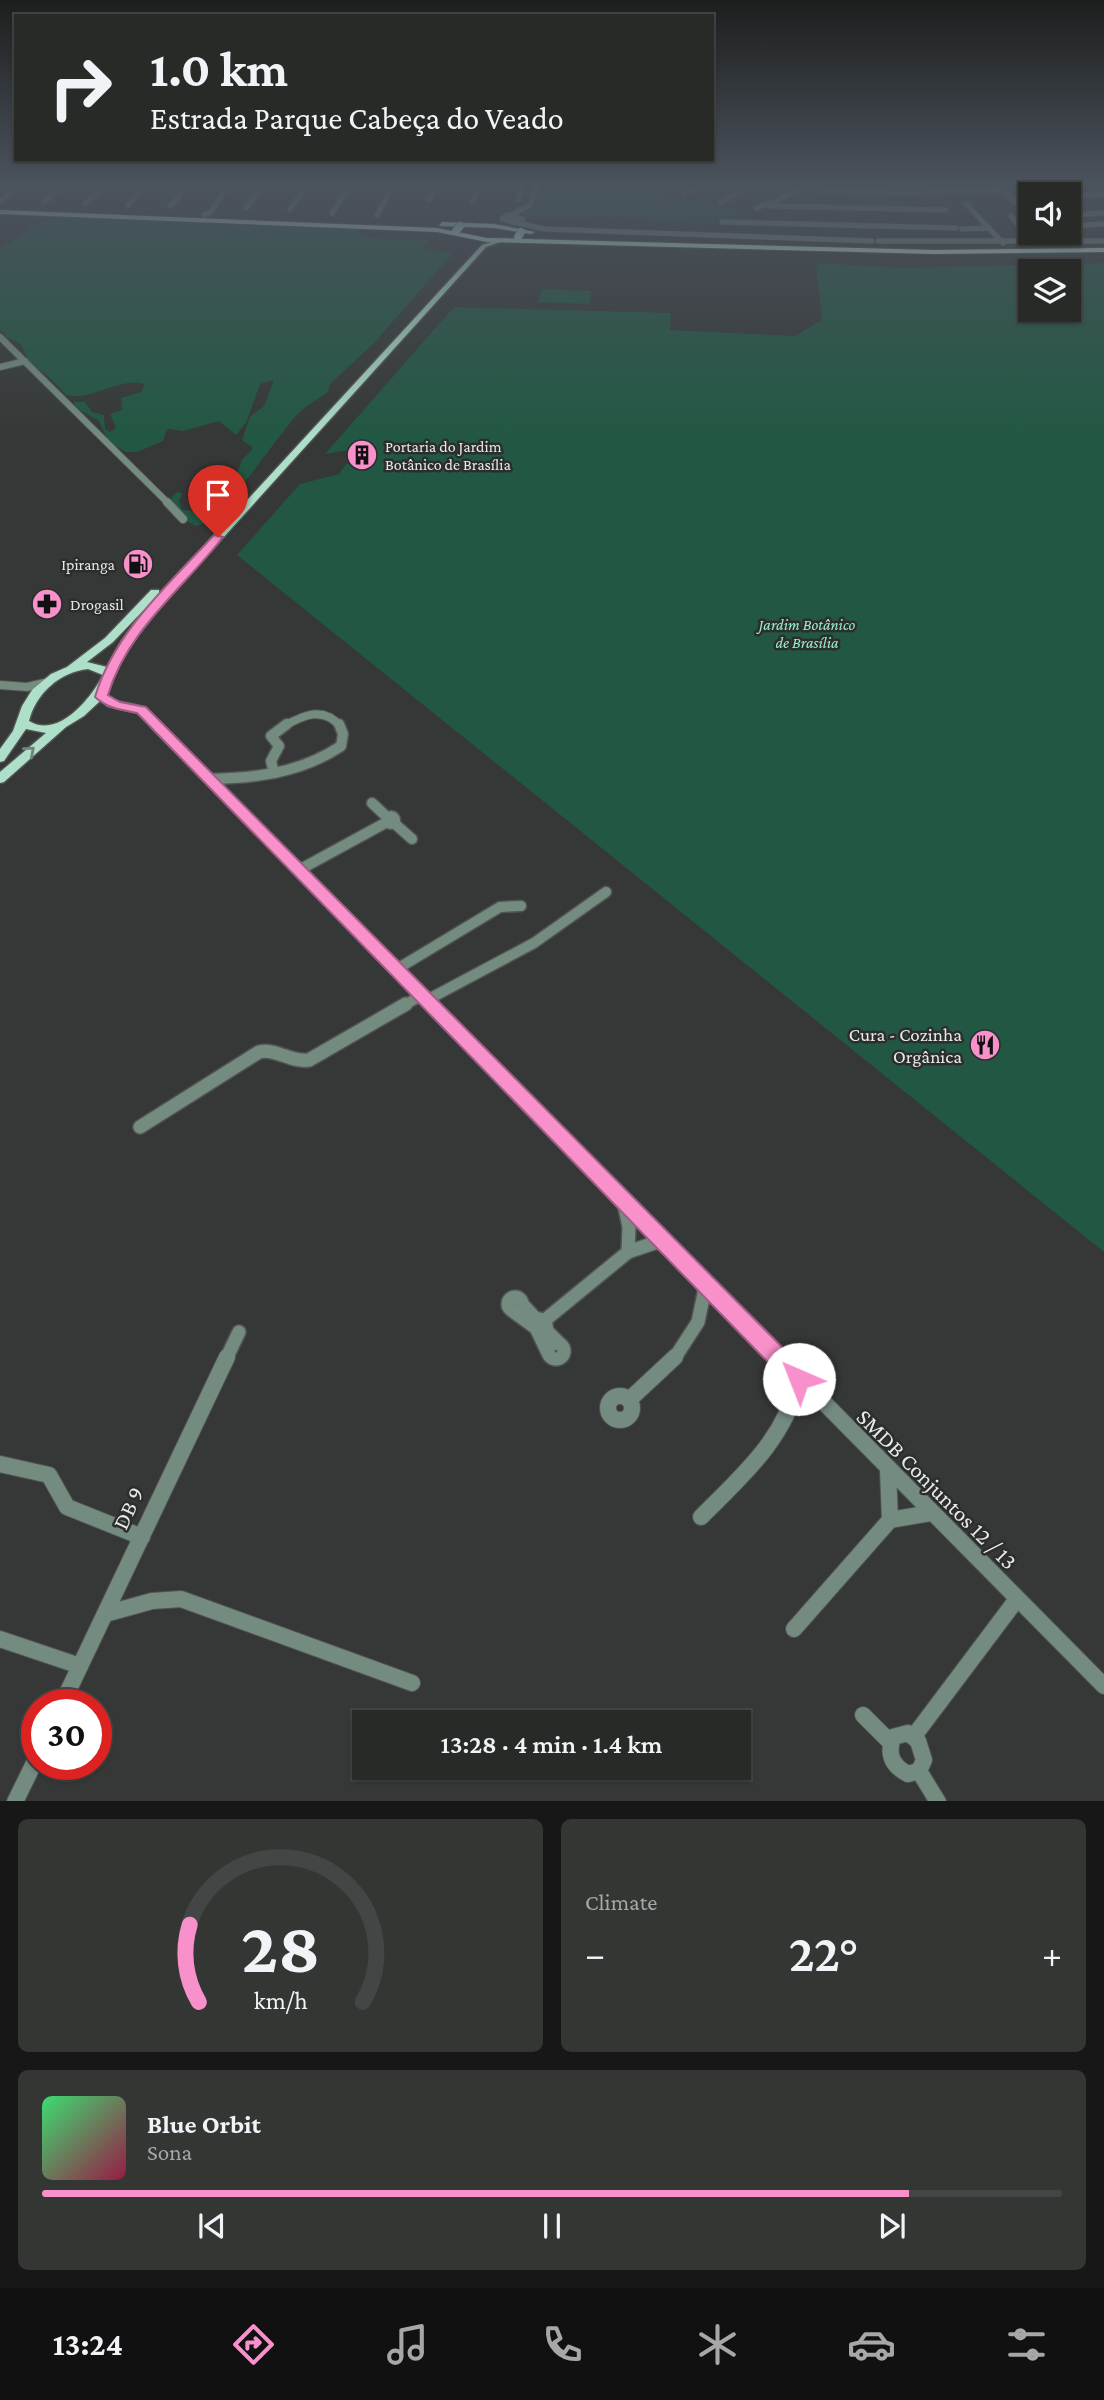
<!DOCTYPE html>
<html lang="en">
<head>
<meta charset="utf-8">
<style>
  :root { --surface:#282a28; --page:#343634; --text:#f1f3f6; --muted:#a5a7a8; --line:#444645; --accent:#f890cb }
  body { margin:0; font-family:"Crimson Pro",serif; background:var(--page); color:var(--text); height:100vh; display:flex; flex-direction:column; font-size:26px; white-space:nowrap }
  * { box-sizing:border-box; margin:0 }
  p { font-size:23px; color:var(--muted) }
  .icon { flex:none; width:38px; height:38px; fill:none; stroke:currentColor; stroke-width:2; stroke-linecap:round; stroke-linejoin:round }
  .map { position:relative; height:1801px; overflow:hidden }
  .sheet { display:flex; flex-direction:column; gap:18px; padding:18px; background:#161716; flex:1 }
  .sheet>* { flex:none }
  .guide { position:absolute; left:14px; top:14px; width:700px; height:147px; border-radius:0px; box-shadow:0 2px 5px #0004,0 0 0 2px var(--line); background:#282a28; color:var(--text); overflow:hidden }
  .controls { position:absolute; left:1018px; top:182px; display:grid; gap:14px }
  .controls a { display:grid; place-items:center; width:63px; height:63px; border-radius:0px; background:var(--surface); box-shadow:0 2px 5px #0004,0 0 0 2px var(--line); font-size:35px }
  .speed { position:absolute; left:21px; top:1689px; display:flex; gap:14px; font-size:35px; font-weight:700; text-align:center }
  .speed>* { display:grid; place-content:center; width:91px; height:91px; border-radius:50%; background:var(--surface); box-shadow:0 2px 5px #0004,0 0 0 2px var(--line); line-height:1 }
  .speed .limit { border:10px solid #d22; background:#fff; color:#111 }
  .pin { position:absolute; display:grid; place-items:center; width:60px; height:60px; color:#fff; margin:-72px -30px; border-radius:50% 50% 50% 0; rotate:-45deg; box-shadow:0 0 7px #0007 }
  .pin .icon { rotate:45deg }
  .me { position:absolute; width:77px; margin:-38px; rotate:316deg; stroke-linejoin:round; filter:drop-shadow(0 0 5px #0008) }
  .turn { display:flex; align-items:center; gap:24px; height:147px; padding:0 21px; font-size:32px }
  .turn .icon { width:91px; height:91px; stroke-width:2.5 }
  .turn b { display:block; font-size:49px; line-height:60px }
  .big { font-size:52px; font-weight:600; line-height:1.1 }
  .sheet .tile { flex:1; display:flex; flex-direction:column; justify-content:center; gap:10px; min-width:0; padding:0 24px; border-radius:10px; background:var(--page) }
  .sheet .dial { align-items:center; gap:0 }
  .dial svg { height:182px; overflow:visible; fill:none; stroke:var(--line); stroke-width:7; stroke-linecap:round; text-anchor:middle }
  .dial text { fill:var(--text); stroke:none }
  .song { display:flex; align-items:center; gap:21px }
  .cover { width:84px; height:84px; border-radius:10px; background:linear-gradient(135deg,hsl(140 70% 55%),hsl(340 70% 35%)) }
  .played { height:7px; border-radius:4px; background:linear-gradient(90deg,var(--accent) 85%,var(--line) 85%) }
  .keys { display:flex; justify-content:space-around; direction:ltr }
  .heat { display:flex; justify-content:space-between; align-items:center; font-size:38px; direction:ltr }
  .sheet .tiles { flex:1; display:grid; gap:18px; grid-template-columns:1fr 1fr }
  .tile:last-child { grid-column:span 2 }
  .trip { position:absolute; left:352px; top:1710px; width:399px; height:70px; border-radius:0px; background:var(--surface); box-shadow:0 2px 5px #0004,0 0 0 2px var(--line); font-weight:600; line-height:70px; text-align:center }
  .tabs { display:flex; height:112px; justify-content:space-around; align-items:center; background:#101110; color:var(--muted) }
  .tabs .icon { width:49px; height:49px }
  .tabs .selected { color:var(--accent) }
  .tabs b { font-size:32px; color:var(--text) }
  .map>svg:first-child { display:block }
</style>
</head>
<body>
<div class="map">
<svg width="1104" height="1802" viewBox="0 0 1104 1802">
  <rect width="100%" height="100%" fill="#353836"/>
  <!-- green -->
  <g fill="#225843" fill-rule="evenodd">
    <path d="M541 186H622L746 212 704 224 624 217 525 218 524 211 532 204Z"/>
    <path d="M67 216 362 228 357 232 365 238 429 240 422 248 452 254 374 343 330 384 327 393C316 400 306 405 297 415 276 437 224 520 196 526L187 521 182 511 172 502V497L177 492 182 493 179 501 182 510 196 511 209 499 196 491 233 484 242 460 252 450V447L242 440 250 417 264 406 274 380 260 384 246 423 236 435 219 421 183 431 167 429 163 441 137 452H125L108 440 99 421 75 407 74 402H85L92 412 104 415 105 429 110 432 116 428 110 414 122 410 121 398 141 392 145 384C117 377 93 401 66 395 58 385 47 375 37 368 21 358 30 343 5 337V333L0 330V247C25 236 41 216 67 216Z"/>
    <path d="M816 263 901 268 1104 263V1252L237 555 300 484 339 474 346 464 369 458 361 448 325 454 454 307 671 313 670 330 795 336 822 320ZM1031 271H1069V310H1031Z"/>
    <path d="M542 289 592 291 589 304 538 302Z"/>
  </g>
  <g fill="none" stroke-linecap="round" stroke-linejoin="round">
    <!-- minor-far5 casing -->
    <g stroke="#515452" stroke-width="6">
      <g id="minor-far5">
        <path d="M1000 187 1030 217"/>
        <path d="M821 190 920 193"/>
        <path d="M927 191 1003 190"/>
        <path d="M684 194 700 186"/>
        <path d="M1069 196 1104 194"/>
        <path d="M518 199 522 186"/>
        <path d="M1012 199 1031 198"/>
        <path d="M429 200 436 186"/>
        <path d="M1 201 19 186"/>
        <path d="M44 202 62 186"/>
        <path d="M473 202 479 186"/>
        <path d="M721 202 752 186"/>
        <path d="M85 204 104 186"/>
        <path d="M966 204 1003 243"/>
        <path d="M128 205 146 186"/>
        <path d="M170 206 188 186"/>
        <path d="M771 206 946 210"/>
        <path d="M246 208 263 186"/>
        <path d="M756 208 775 202 804 186"/>
        <path d="M290 209 307 186"/>
        <path d="M332 213 350 186"/>
        <path d="M204 215 210 213 228 186"/>
        <path d="M377 215 393 186"/>
        <path d="M507 215 523 219 513 222 502 219Z"/>
        <path d="M511 215 530 205 537 186"/>
        <path d="M1069 215 1104 213"/>
        <path d="M1011 216 1033 242"/>
        <path d="M513 222 545 229 872 241"/>
        <path d="M722 222 956 228"/>
        <path d="M1069 226 1104 224"/>
        <path d="M962 229 989 228"/>
        <path d="M878 241H1104"/>
      </g>
    </g>
    <!-- minor-far4 casing -->
    <g stroke="#515452" stroke-width="8">
      <g id="minor-far4">
        <path d="M0 337 169 504"/>
        <path d="M0 367 25 361"/>
      </g>
    </g>
    <!-- minor-far3 casing -->
    <g stroke="#515452" stroke-width="10">
      <g id="minor-far3">
        <path d="M167 502 183 519"/>
        <path d="M0 685 27 687 49 682"/>
        <path d="M100 693 109 703 141 710 157 726"/>
        <path d="M284 726C304 715 323 706 340 726"/>
      </g>
    </g>
    <!-- minor-far2 casing -->
    <g stroke="#515452" stroke-width="13">
      <g id="minor-far2">
        <path d="M155 724 433 1006"/>
        <path d="M274 773 271 761 279 746 271 736 287 724"/>
        <path d="M209 779C256 778 301 773 341 746L343 734 339 724"/>
        <path d="M372 803 388 818"/>
        <circle cx="391" cy="820" r="4"/>
        <path d="M394 823 412 839"/>
        <path d="M299 870 387 822"/>
        <path d="M397 969 500 907 521 906"/>
        <path d="M427 1000 534 943 606 892"/>
        <path d="M403 1006 422 995"/>
      </g>
    </g>
    <!-- minor-far1 casing -->
    <g stroke="#515452" stroke-width="16">
      <g id="minor-far1">
        <path d="M431 1004 781 1359"/>
        <path d="M140 1127 259 1052C277 1048 291 1063 309 1060L406 1004"/>
        <path d="M628 1252 663 1240"/>
        <circle cx="515" cy="1304" r="7"/>
        <path d="M522 1304 535 1318 545 1320 628 1252 629 1227 623 1199"/>
        <path d="M514 1312 536 1328 548 1353"/>
        <path d="M545 1320 547 1331 561 1345"/>
        <circle cx="556" cy="1351" r="8"/>
        <path d="M226 1359 239 1332"/>
        <path d="M674 1359 698 1322 706 1284"/>
      </g>
    </g>
    <!-- minor casing -->
    <g stroke="#515452" stroke-width="18">
      <g id="minor">
        <path d="M779 1357 1104 1686"/>
        <circle cx="620" cy="1408" r="12"/>
        <path d="M629 1400 675 1357"/>
        <path d="M0 1464 49 1475 67 1507 142 1537"/>
        <path d="M888 1470 890 1520"/>
        <path d="M701 1517C743 1475 785 1439 799 1379"/>
        <path d="M105 1614 152 1601 181 1599 412 1683"/>
        <path d="M794 1629 890 1520 931 1513"/>
        <path d="M0 1639 80 1666"/>
        <path d="M62 1704 227 1357"/>
        <path d="M863 1715 890 1742"/>
        <path d="M908 1733 918 1741 924 1760 919 1771 908 1774C892 1766 887 1754 893 1737Z"/>
        <path d="M914 1736 1017 1599"/>
        <path d="M919 1771 938 1802"/>
        <path d="M15 1802 37 1757"/>
      </g>
    </g>
    <!-- major casing -->
    <g stroke="#515452" stroke-width="3">
      <path id="major" d="M504 238 509 239 486 247 156 612 129 647 99 702 84 716 66 727 4 782 0 783V772L46 733 26 729 4 761 0 762V749L13 731 22 706 32 690 51 674 67 667 105 638 151 590H159V594L113 642 87 662 107 667 122 640 148 608 482 245ZM88 669 103 675C91 698 59 739 29 721 36 693 60 672 88 669Z"/>
    </g>
    <!-- highway casing -->
    <g stroke="#515452" stroke-width="2">
      <g id="highway">
        <path d="M0 210 437 228 487 238 934 250 1104 248V252L934 254 487 242 437 232 0 214Z"/>
        <path d="M442 222 494 224 535 232 531 234 494 228 439 226Z"/>
      </g>
    </g>
    <!-- minor-far5 -->
    <use href="#minor-far5" stroke="#748b80" stroke-width="5"/>
    <!-- minor-far4 -->
    <use href="#minor-far4" stroke="#748b80" stroke-width="6"/>
    <!-- minor-far3 -->
    <use href="#minor-far3" stroke="#748b80" stroke-width="8"/>
    <!-- minor-far2 -->
    <use href="#minor-far2" stroke="#748b80" stroke-width="10"/>
    <!-- minor-far1 -->
    <use href="#minor-far1" stroke="#748b80" stroke-width="13"/>
    <!-- minor -->
    <use href="#minor" stroke="#748b80" stroke-width="16"/>
    <!-- major -->
    <use href="#major" fill="#aedfc9" fill-rule="evenodd"/>
    <!-- highway -->
    <use href="#highway" fill="#cefde7" fill-rule="evenodd"/>
    <!-- highway-bridge casing -->
    <g stroke="#515452" stroke-width="9" stroke-linecap="butt">
      <g id="highway-bridge">
        <path d="M456 231 460 226"/>
        <path d="M518 237 521 232"/>
      </g>
    </g>
    <!-- highway-bridge -->
    <use href="#highway-bridge" stroke="#cefde7" stroke-width="8"/>
  </g>
  <!-- one-way arrows -->
  <defs><path id="oneway-chevron" d="M-2-3.5L2.5 0L-2 3.5" fill="none" stroke-width="1.6" stroke-linecap="round" stroke-linejoin="round" transform="scale(1.75)"/></defs>
  <use stroke="#6c867a" href="#oneway-chevron" transform="translate(30 751) rotate(-41)"/>
  <!-- sky -->
  <linearGradient id="sky" x2="0" y2="1"><stop stop-color="#1d1f1e"/><stop offset="0.42" stop-color="#4b535d"/><stop offset="1" stop-color="#4b535d" stop-opacity="0"/></linearGradient>
  <rect width="1104" height="438" fill="url(#sky)"/>
  <!-- route -->
  <path fill="#f890cb" stroke="#a15e84" stroke-width="2" d="M214 535 223 537C183 589 127 630 108 695L120 702 146 707 806 1371 810 1379 806 1386 799 1390 791 1386 137 713C121 710 107 708 95 697 114 632 169 584 214 535Z"/>
  <!-- icons -->
  <defs>
    <g id="building-disc" transform="scale(1.575)"><circle r="9.5" fill="#f890cb" stroke="#2b2e2c"/><path d="M-4-6H4V6H1V3H-1V6H-4ZM-2.5-4.3h1.7v1.8h-1.7ZM.8-4.3h1.7v1.8H.8ZM-2.5-1h1.7V.8h-1.7ZM.8-1h1.7V.8H.8Z" fill="#111"/></g>
    <g id="fuel-disc" transform="scale(1.575)"><circle r="9.5" fill="#f890cb" stroke="#2b2e2c"/><path d="M-5.5-6h7V0h2V4h1.3V-2.5L3-4.5l.8-.8L6-3V5H2.5V1h-1V6h-7ZM-4.2-4.7v3.2H.2V-4.7Z" fill="#111"/></g>
    <g id="pharmacy-disc" transform="scale(1.575)"><circle r="9.5" fill="#f890cb" stroke="#2b2e2c"/><path d="M-2-6h4v4h4v4h-4v4h-4v-4h-4v-4h4Z" fill="#111"/></g>
    <g id="restaurant-disc" transform="scale(1.575)"><circle r="9.5" fill="#f890cb" stroke="#2b2e2c"/><path d="M-5-6h1v4h1v-4h1v4h1v-4h1v5L-1.5 .5V6h-2V.5L-5-1ZM5-6V6H3V1.5H1.5Q1.5-4 5-6Z" fill="#111"/></g>
  </defs>
  <g fill-rule="evenodd">
    <use href="#building-disc" x="362" y="455"/>
    <use href="#fuel-disc" x="138" y="564"/>
    <use href="#pharmacy-disc" x="47" y="604"/>
    <use href="#restaurant-disc" x="985" y="1045"/>
  </g>
  <g text-anchor="middle" stroke-width="5" stroke-linejoin="round" paint-order="stroke">
    <!-- far-poi labels -->
    <g font-size="16" fill="#e7e9e8" stroke="#2b2e2c" text-anchor="start">
      <text x="385" y="452">Portaria do Jardim<tspan x="385" dy="18">Botânico de Brasília</tspan></text>
      <text x="115" y="570" text-anchor="end">Ipiranga</text>
      <text x="70" y="610">Drogasil</text>
    </g>
    <!-- far-park labels -->
    <g font-size="16" font-style="italic" fill="#98f0cb" stroke="#2b2e2c">
      <text x="807" y="630">Jardim Botânico<tspan x="807" dy="18">de Brasília</tspan></text>
    </g>
    <!-- poi labels -->
    <g font-size="19" fill="#e7e9e8" stroke="#2b2e2c" text-anchor="end">
      <text x="962" y="1041">Cura - Cozinha<tspan x="962" dy="22">Orgânica</tspan></text>
    </g>
    <!-- near-street labels -->
    <g font-size="23" fill="#e7e9e8" stroke="#2b2e2c">
      <text transform="translate(937 1489) rotate(45)" y="8">SMDB Conjuntos 12 / 13</text>
      <text transform="translate(128 1508) rotate(-65)" y="8">DB 9</text>
    </g>
  </g>
</svg>
<div class="controls">
<a><svg class="icon" aria-label="sound" viewBox="0 0 24 24"><path d="M4 9h4l5-4v14l-5-4H4zM17 9q2 3 0 6"/></svg></a>
<a><svg class="icon" aria-label="layers" viewBox="0 0 24 24"><path d="M12 4l9 5-9 5-9-5zM3 14l9 5 9-5"/></svg></a>
</div>
<div class="speed"><div class="limit">30</div></div>
<div class="pin" style="left:218px;top:537px;background:#d93025"><svg class="icon" aria-label="arrive" viewBox="0 0 24 24"><path d="M6 21V4h12l-3 4 3 4H6"/></svg></div>
<svg class="me" style="left:799px;top:1379px" viewBox="-20 -20 40 40"><circle r="19" fill="#fff"/><path d="M0-13L10 11 0 6-10 11z" fill="#f890cb"/></svg>
<div class="trip">13:28 · 4 min · 1.4 km</div>
<div class="guide">
<div class="turn"><svg class="icon" aria-label="right" viewBox="0 0 24 24"><path d="M7 20v-9h11M14 6l5 5-5 5"/></svg><div><b>1.0 km</b>Estrada Parque Cabeça do Veado</div></div>
</div>
</div>
<section class="sheet">
<div class="tiles">
<div class="tile dial"><svg viewBox="0 0 100 80">
<path d="M14 69A42 42 0 1 1 86 69"/>
<path d="M14 69A42 42 0 0 1 10 35" stroke="#f890cb"/>
<text x="50" y="56" font-size="32" font-weight="700">28</text>
<text x="50" y="72" font-size="11">km/h</text>
</svg></div>
<div class="tile"><p>Climate</p>
<div class="heat"><a>−</a><b class="big">22°</b><a>+</a></div>
</div>
<div class="tile">
<div class="song"><i class="cover"></i><div><b>Blue Orbit</b><p>Sona</p></div></div>
<div class="played"></div>
<div class="keys"><svg class="icon" aria-label="previous" viewBox="0 0 24 24"><path d="M18 5L8 12l10 7zM5 5v14"/></svg><svg class="icon" aria-label="pause" viewBox="0 0 24 24"><path d="M8 5v14M16 5v14"/></svg><svg class="icon" aria-label="next" viewBox="0 0 24 24"><path d="M6 5l10 7-10 7zM19 5v14"/></svg></div>
</div>
</div>
</section>
<nav class="tabs">
<b>13:24</b>
<svg class="icon selected" aria-label="directions" viewBox="0 0 24 24"><path d="M12 3l9 9-9 9-9-9zM9 14v-3h6M13 9l2 2-2 2"/></svg>
<svg class="icon" aria-label="music" viewBox="0 0 24 24"><path d="M9 18V5l10-2v13"/><circle cx="6" cy="18" r="3"/><circle cx="16" cy="16" r="3"/></svg>
<svg class="icon" aria-label="phone" viewBox="0 0 24 24"><path d="M5 4h4l2 5-3 2q2 4 5 5l2-3 5 2v4C11 20 4 13 5 4z"/></svg>
<svg class="icon" aria-label="climate" viewBox="0 0 24 24"><path d="M12 3v18M4 7l16 10M4 17L20 7"/></svg>
<svg class="icon" aria-label="car" viewBox="0 0 24 24"><path d="M5 17H2v-5l4-1 3-4h7l3 4 3 1v5h-3M9 17h6M6 11h13"/><circle cx="7" cy="17" r="2"/><circle cx="17" cy="17" r="2"/></svg>
<svg class="icon" aria-label="filters" viewBox="0 0 24 24"><path d="M4 7h16M4 17h16"/><circle cx="9" cy="7" r="2"/><circle cx="15" cy="17" r="2"/></svg>
</nav>
</body>
</html>
